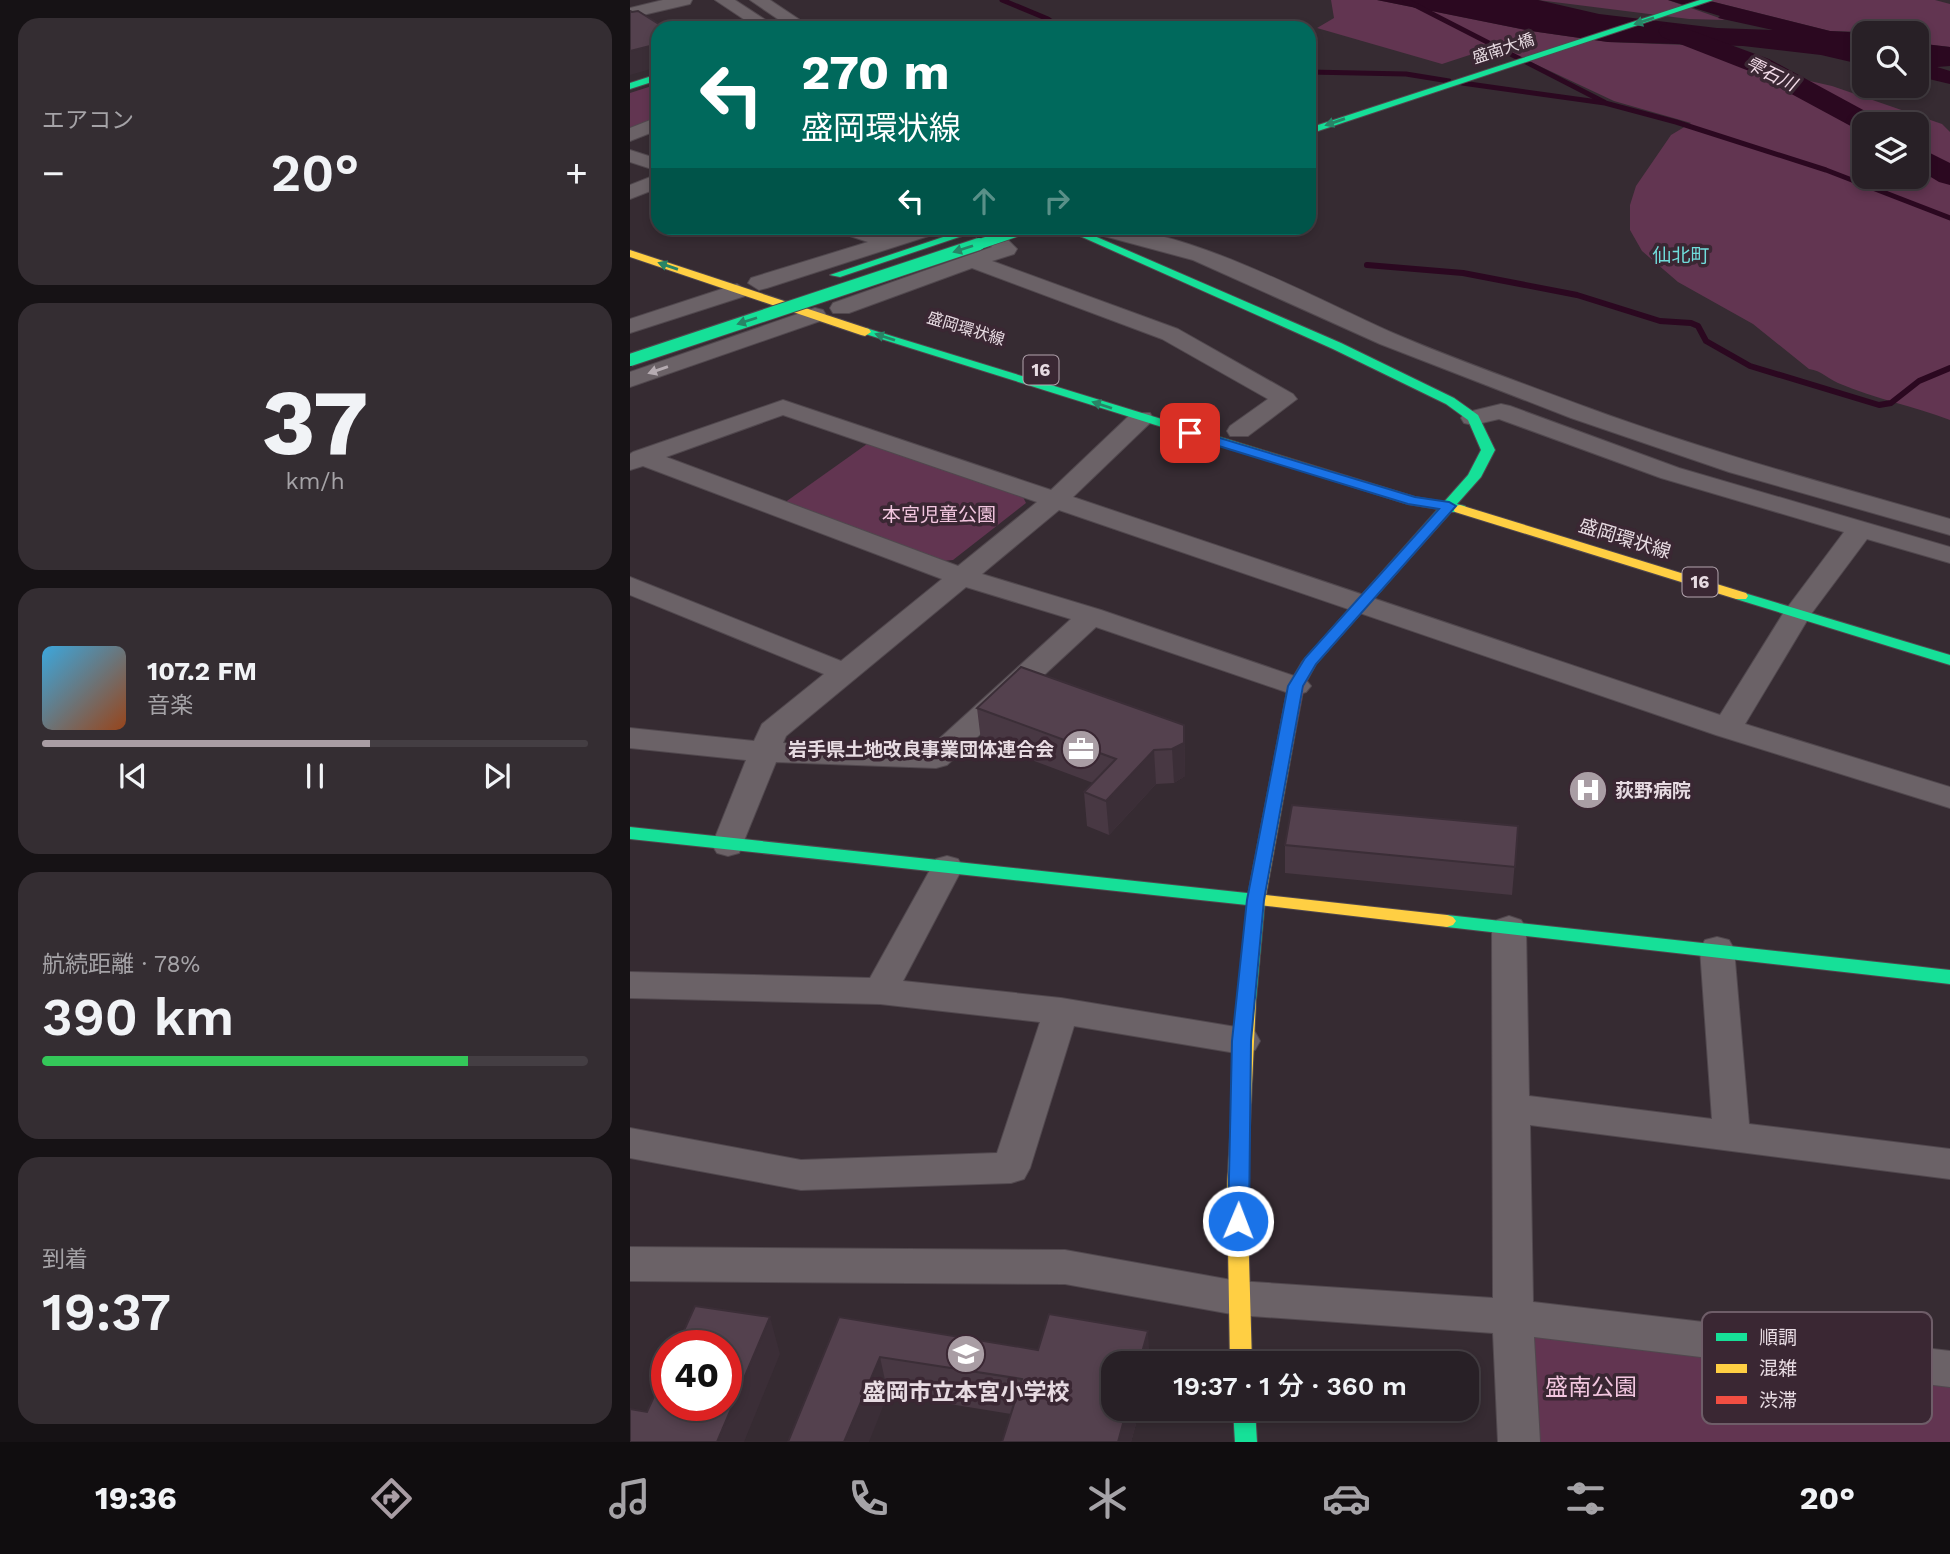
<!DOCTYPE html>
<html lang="ja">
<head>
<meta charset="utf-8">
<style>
  :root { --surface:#282026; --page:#342d32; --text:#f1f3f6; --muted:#a5a3a7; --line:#443e43; --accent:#a99da4 }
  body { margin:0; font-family:"Work Sans","Noto Sans JP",sans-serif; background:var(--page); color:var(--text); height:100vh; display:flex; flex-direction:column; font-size:26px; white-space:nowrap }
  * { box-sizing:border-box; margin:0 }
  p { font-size:23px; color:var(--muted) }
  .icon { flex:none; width:38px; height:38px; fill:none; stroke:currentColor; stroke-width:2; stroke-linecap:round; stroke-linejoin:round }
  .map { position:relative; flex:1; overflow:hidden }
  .details { display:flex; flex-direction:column; gap:18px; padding:18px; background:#161215; width:630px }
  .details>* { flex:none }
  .banner { position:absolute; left:21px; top:21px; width:665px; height:214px; border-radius:21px; box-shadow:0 4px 10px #0003,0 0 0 2px var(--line); background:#00695c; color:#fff; overflow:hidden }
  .fabs { position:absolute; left:1222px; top:21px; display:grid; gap:14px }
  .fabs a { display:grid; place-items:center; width:77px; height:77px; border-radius:14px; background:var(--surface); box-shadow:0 4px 10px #0003,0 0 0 2px var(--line); font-size:35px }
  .speed { position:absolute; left:21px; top:1330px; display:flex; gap:14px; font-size:35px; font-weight:700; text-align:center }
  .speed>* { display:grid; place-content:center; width:91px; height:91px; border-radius:50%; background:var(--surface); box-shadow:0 4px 10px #0003,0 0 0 2px var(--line); line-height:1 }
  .speed .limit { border:10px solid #d22; background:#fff; color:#111 }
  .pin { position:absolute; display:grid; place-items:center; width:60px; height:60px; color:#fff; margin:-30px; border-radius:14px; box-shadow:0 4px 10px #0006 }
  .me { position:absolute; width:77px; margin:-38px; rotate:1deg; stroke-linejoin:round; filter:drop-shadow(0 0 5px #0008) }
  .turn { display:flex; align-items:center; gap:24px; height:147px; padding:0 35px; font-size:32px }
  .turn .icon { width:91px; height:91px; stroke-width:2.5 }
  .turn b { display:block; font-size:49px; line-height:60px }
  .lanes { display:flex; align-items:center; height:66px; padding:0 35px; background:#0003; justify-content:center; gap:35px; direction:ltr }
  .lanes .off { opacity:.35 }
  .big { font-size:52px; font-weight:600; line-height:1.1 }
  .details .widget { flex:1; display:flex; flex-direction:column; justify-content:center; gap:10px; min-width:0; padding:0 24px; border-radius:21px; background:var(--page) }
  .details .dial { align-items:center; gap:0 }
  .dial b { font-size:91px; line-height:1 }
  .song { display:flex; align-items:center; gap:21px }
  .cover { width:84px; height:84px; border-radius:10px; background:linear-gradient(135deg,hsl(200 70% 55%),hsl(20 70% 35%)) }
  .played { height:7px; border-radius:4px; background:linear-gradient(90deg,var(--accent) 60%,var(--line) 60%) }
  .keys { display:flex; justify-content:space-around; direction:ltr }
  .heat { display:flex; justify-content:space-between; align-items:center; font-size:38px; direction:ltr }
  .charge { height:10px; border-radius:5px; background:linear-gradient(90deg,#34c759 78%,var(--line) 0) }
  .trip { position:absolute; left:471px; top:1351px; width:378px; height:70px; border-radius:21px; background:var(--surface); box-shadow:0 4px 10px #0003,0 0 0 2px var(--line); font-weight:600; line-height:70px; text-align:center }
  .tab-bar { display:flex; height:112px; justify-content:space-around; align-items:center; background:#100d0f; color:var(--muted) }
  .tab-bar .icon { width:49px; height:49px }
  .tab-bar .selected { color:var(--accent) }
  .tab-bar b { font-size:32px; color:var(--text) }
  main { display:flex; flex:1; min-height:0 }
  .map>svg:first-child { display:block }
</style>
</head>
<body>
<main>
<section class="details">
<div class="widget"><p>エアコン</p>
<div class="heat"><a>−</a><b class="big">20°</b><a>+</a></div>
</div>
<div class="widget dial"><b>37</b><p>km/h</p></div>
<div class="widget">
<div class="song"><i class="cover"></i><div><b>107.2 FM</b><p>音楽</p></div></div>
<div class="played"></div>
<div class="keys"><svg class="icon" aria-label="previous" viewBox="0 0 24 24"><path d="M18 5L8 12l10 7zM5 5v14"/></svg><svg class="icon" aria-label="pause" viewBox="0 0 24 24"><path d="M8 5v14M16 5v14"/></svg><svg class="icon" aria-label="next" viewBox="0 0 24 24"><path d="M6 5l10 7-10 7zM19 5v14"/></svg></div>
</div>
<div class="widget"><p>航続距離 · 78%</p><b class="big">390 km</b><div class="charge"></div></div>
<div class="widget"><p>到着</p><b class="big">19:37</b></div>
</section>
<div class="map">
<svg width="1320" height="1442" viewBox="0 0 1320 1442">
  <rect width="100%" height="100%" fill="#362b32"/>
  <!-- green -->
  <g fill="#623551" fill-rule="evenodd">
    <path d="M701 0H747L901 31 978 42 1082 46 1153 75 1202 86 1312 124 1320 132V420C1283 406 1245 399 1208 383 1197 378 1192 371 1179 369L1123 324 1048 282 1012 251 1000 230V205L1006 186 1041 135 1061 123 984 101 867 46 812 64 687 28 704 18ZM1234 124H1286V177H1234Z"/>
    <path d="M908 0H1038L1095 20 1059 19Z"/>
    <path d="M1076 0H1305L1320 4V47L1286 43V33L1200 31Z"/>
    <path d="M28 84V117L0 130V93Z"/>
    <path d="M237 444 393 497 396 503 323 560 313 561 154 503Z"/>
    <path d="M903 1325 1320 1378V1442H907Z"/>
  </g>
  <!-- water -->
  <g fill="#2b0820">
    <path d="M747 0H908L969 14 1087 28 1143 30 1088 18 1090 16 1038 0H1076L1200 31 1235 33 1234 65 1191 55 1113 46 978 42 901 31Z"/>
    <path d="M1286 43 1320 47V66L1307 67 1320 71V84L1286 76Z"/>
  </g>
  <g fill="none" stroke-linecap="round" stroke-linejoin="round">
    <!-- stream-far1 -->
    <g stroke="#2b0820" stroke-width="5">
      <path d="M372 0 418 19 430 28"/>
      <path d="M775 0 974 102"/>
      <path d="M679 72 776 74 819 81"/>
      <path d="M832 83 975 103 1046 122 1196 170 1320 218"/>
    </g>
    <!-- stream -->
    <path stroke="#2b0820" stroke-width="6" d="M737 265 833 273 947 295 1030 321 1061 323 1068 326 1076 341 1120 366 1249 405 1261 403 1289 381 1320 368"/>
    <!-- river -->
    <g fill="#2b0820" fill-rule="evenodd">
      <path d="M1041 23 1139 59 1248 118 1253 124H1234V132L1228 130 1119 71 1032 37 1028 31 1032 25Z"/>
      <path d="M1286 146 1320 163V185L1309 182 1286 168Z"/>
    </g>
    <!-- street casing -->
    <g stroke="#51484e" stroke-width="2">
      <g id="street">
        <path d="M33 0H62L60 4 0 18V8Z"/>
        <path d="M85 0H105L148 28H127Z"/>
        <path d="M120 0H140L182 28H161Z"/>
        <path d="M28 117V130L0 141V128Z"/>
        <path d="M0 150 28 159V171L0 162Z"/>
        <path d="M28 174V188L0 199V185Z"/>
        <path d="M205 228H235L259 235 284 228H314L311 232 137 288 129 290 118 283 121 278 238 242 208 232Z"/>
        <path d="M345 228H366L387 249 384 254 362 261 548 329 663 394 667 399 618 436H600L597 431 600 426 638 399 532 339 342 268 219 313H203L200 308 203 303 362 247Z"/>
        <path d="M456 228C543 219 681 297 763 333 826 360 892 383 956 407 1075 451 1198 484 1320 519V535L1099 472 941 418 750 344 563 260 459 232Z"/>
        <path d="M107 284 118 291 115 296 0 333V319Z"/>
        <path d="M185 308 193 310 196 315 193 320 0 387V372Z"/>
        <path d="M153 400 421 490 502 413H520L523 418 520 423 443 497 1090 715 1154 612 1214 532 1031 478 869 419 843 425 834 423 831 418 834 413 871 404 880 406 1049 468 1320 547V563L1237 539 1181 614 1115 724 1320 787V808L1086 735 429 510 352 574 471 610 676 680 681 686 676 692 666 695 656 692 466 627 317 765 306 768 146 762 109 853 98 856 87 853 82 845 116 760 0 748V728L124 741 132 724 194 674 0 595V577L211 661 312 579 13 466 0 470V454L3 452ZM153 415 407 502 328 566 36 457ZM336 587 441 619 299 748 153 743 156 736Z"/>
        <path d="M317 856 328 859 333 867 273 981 431 998 612 1028 625 1032 630 1041 625 1050 612 1054 444 1026 400 1168 394 1179 381 1183 171 1190 0 1158V1128L171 1160 367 1153 410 1022 250 1004 0 998V972L240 978 306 859Z"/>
        <path d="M879 916 891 920 896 928 899 1096 1082 1119 1070 949 1075 940 1087 937 1099 940 1104 949 1119 1124 1320 1149V1179L900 1125 903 1302 1320 1351V1387L904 1337 910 1442H868L863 1333 607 1315 435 1284 0 1281V1247L435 1250 607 1281 863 1298 862 928 867 920Z"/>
      </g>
    </g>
    <!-- fast casing -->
    <g stroke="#51484e" stroke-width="2">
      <g id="fast">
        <path d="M1070 0H1083L679 134V128Z"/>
        <path d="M28 74V80L0 89V83Z"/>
        <path d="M340 228H356L210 277 200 275Z"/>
        <path d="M432 228H446L711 343 824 398 848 415 865 450 851 477 827 504 835 506 837 509 835 512H821L763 577H753L751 574 753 571 808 509 778 504 229 332 235 328 239 329 785 497 814 502 838 475 851 450 838 420 816 404 703 349Z"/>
        <path d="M1111 592 1320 655V665L1106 599 1104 596 1106 593Z"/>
        <path d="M0 827 626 894 632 896 635 900 626 1000 624 1005 617 1007 610 1005 608 1000 617 905 0 839Z"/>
        <path d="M817 915 1320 970V984L817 927 811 925 808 921 811 917Z"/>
        <path d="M603 1409H625L627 1442H605Z"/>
      </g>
    </g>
    <!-- slow casing -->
    <g stroke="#51484e" stroke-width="2">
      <g id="slow">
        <path d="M0 250 239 329 241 332 235 336 231 335 0 257Z"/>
        <path d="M830 505 1116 593 1118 596 1116 599H1106L825 512 823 509 825 506Z"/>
        <path d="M658 723 666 728 636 895 817 915 823 917 826 921 823 925 817 927 620 904 617 900 650 728Z"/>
        <path d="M617 993 624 995 626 1000 617 1189 622 1363H600L597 1189 608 1000 610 995Z"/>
      </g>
    </g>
    <!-- jam casing -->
    <g stroke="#51484e" stroke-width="2">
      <path id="jam" d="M758 570 765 574 763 577 686 664 674 686 666 728 658 733 652 732 650 728 658 686 672 662 753 571Z"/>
    </g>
    <!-- street -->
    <use href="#street" fill="#6b6267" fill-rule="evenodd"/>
    <!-- fast -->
    <use href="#fast" fill="#16e098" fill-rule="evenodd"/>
    <!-- slow -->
    <use href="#slow" fill="#ffcf43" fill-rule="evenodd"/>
    <!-- jam -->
    <use href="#jam" fill="#f24e42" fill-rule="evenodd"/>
    <!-- fast-bridge-far1 casing -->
    <g stroke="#51484e" stroke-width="11" stroke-linecap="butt">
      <path id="fast-bridge-far1" d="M344 246 398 228"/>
    </g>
    <!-- fast-bridge casing -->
    <g stroke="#51484e" stroke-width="14" stroke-linecap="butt">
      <path id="fast-bridge" d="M0 360 349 244"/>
    </g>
    <!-- fast-bridge-far1 -->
    <use href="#fast-bridge-far1" stroke="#16e098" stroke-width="10"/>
    <!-- fast-bridge -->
    <use href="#fast-bridge" stroke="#16e098" stroke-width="12"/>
  </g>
  <!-- wall -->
  <g fill="#483843">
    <path d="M347 708 554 725 555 776 544 783 526 784 479 835 457 826 454 792 463 783 351 741Z"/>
    <path d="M888 826 882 895 655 873V845Z"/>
    <path d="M209 1317 483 1409H510L501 1442H372L381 1414 258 1394Z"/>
  </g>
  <!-- shaded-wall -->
  <g fill="#3b2e37">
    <path d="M28 44V67L0 75V51Z"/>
    <path d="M554 725 555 776 544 783 542 749Z"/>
    <path d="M524 750 526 784 479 835 476 801Z"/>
    <path d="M140 1317 150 1354 114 1442H87Z"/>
    <path d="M518 1331 520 1363H509Z"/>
    <path d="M250 1357 258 1394 239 1442H214Z"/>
    <path d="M497 1409H510L501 1442H488Z"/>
  </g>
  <!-- building -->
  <g fill="#54414e" stroke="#3b2e37" stroke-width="2">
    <path d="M0 11 2 12 8 11 35 28H28V44L0 51Z"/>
    <path d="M391 667 554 725V743L542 749 524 750 476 801 454 792 486 759 347 708Z"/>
    <path d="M662 805 888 826 885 867 655 845Z"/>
    <path d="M65 1306 140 1317 87 1442H0V1409L17 1412 37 1368V1405H96V1346H47Z"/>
    <path d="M419 1314 518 1331 509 1363H483V1409H497L488 1442H372L392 1379 250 1357 214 1442H158L209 1317 408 1350Z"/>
  </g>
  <!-- one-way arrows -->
  <defs><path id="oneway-solid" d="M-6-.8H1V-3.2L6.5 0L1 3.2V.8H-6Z" transform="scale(1.75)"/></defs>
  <g fill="#288466">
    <use href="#oneway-solid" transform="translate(1014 21) rotate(162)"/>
    <use href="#oneway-solid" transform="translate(705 122) rotate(161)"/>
    <use href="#oneway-solid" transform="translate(333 249) rotate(162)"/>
    <use href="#oneway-solid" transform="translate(38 266) rotate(-161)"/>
    <use href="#oneway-solid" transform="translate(117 321) rotate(162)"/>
    <use href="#oneway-solid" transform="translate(255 337) rotate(-162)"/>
    <use href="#oneway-solid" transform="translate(472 405) rotate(-162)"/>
  </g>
  <use fill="#b5abb1" href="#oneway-solid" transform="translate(28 370) rotate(161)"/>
  <!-- route -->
  <path fill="#1a73e8" stroke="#114b97" stroke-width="2" d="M560 429 785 497 819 502 826 506 686 664 673 686 634 900 621 1041 619 1221 616 1227 608 1229 601 1227 598 1221 602 1041 617 900 658 686 675 658 809 509 778 504 556 436V430Z"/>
  <!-- icons -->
  <defs>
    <g id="office-disc" transform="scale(2.0125)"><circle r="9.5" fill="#a99da4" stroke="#3a2733"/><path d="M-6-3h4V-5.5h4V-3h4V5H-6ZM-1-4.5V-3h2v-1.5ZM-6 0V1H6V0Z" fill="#fff"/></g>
    <g id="hospital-disc" transform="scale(2.0125)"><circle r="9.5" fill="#a99da4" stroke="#3a2733"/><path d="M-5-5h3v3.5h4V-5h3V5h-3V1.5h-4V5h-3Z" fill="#fff"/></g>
    <g id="school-disc" transform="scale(2.0125)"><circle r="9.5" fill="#a99da4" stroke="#3a2733"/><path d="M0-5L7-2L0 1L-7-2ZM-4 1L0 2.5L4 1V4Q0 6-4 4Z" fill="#fff"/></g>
  </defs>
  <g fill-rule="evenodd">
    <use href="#office-disc" x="451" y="749"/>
    <use href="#hospital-disc" x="958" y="790"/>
    <use href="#school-disc" x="336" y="1354"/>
  </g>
  <g text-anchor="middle" stroke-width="7" stroke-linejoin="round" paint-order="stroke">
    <!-- far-street labels -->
    <g font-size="16" fill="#e7dbe2" stroke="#3a2733">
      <text transform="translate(873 48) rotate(-18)" y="6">盛南大橋</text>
      <text transform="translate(336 328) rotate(17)" y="6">盛岡環状線</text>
    </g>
    <!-- far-water labels -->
    <g font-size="18" font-style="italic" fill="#f3dce9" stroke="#3a2733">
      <text transform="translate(1141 74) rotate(26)" y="6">雫石川</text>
    </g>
    <!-- shield labels -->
    <g fill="#3a2733" stroke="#b3a5ae" stroke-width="2">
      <rect x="393.5" y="355.5" width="35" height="29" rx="5"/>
      <rect x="1052.5" y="567.5" width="35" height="29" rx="5"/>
    </g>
    <g font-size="18" font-weight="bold" fill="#e7dbe2">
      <text x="411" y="376">16</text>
      <text x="1070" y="588">16</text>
    </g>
    <!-- far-quarter labels -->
    <g font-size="19" fill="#70dddb" stroke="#3a2733">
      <text x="1051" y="262">仙北町</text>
    </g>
    <!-- park labels -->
    <g font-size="19" fill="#f2c6df" stroke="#3a2733">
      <text x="309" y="521">本宮児童公園</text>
    </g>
    <!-- street labels -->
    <g font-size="19" fill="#e7dbe2" stroke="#3a2733">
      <text transform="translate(995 538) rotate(17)" y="7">盛岡環状線</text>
    </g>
    <!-- poi labels -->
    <g font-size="19" font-weight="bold" fill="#e7dbe2" stroke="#3a2733" text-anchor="end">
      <text x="424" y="756">岩手県土地改良事業団体連合会</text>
      <text x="985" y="797" text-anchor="start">荻野病院</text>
    </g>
    <!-- near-park labels -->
    <g font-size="23" fill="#f2c6df" stroke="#3a2733">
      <text x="961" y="1395">盛南公園</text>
    </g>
    <!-- near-poi labels -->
    <g font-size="23" font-weight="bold" fill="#e7dbe2" stroke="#3a2733">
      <text x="336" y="1400">盛岡市立本宮小学校</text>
    </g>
  </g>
  <!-- legend -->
  <rect x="1072" y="1312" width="230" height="112" rx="10" fill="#3a2733" stroke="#6e5d68" stroke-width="2"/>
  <rect x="1086" y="1333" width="31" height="8" fill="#16e098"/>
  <rect x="1086" y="1364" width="31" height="9" fill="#ffcf43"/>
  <rect x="1086" y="1396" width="31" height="8" fill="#f24e42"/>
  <g font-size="19" fill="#e7dbe2">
    <text x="1129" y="1344">順調</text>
    <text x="1129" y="1375">混雑</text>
    <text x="1129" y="1407">渋滞</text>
  </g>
</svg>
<div class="fabs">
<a><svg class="icon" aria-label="search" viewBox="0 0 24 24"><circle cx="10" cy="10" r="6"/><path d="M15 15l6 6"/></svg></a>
<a><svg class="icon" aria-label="layers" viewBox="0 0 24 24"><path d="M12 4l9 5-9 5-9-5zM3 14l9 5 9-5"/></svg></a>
</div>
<div class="speed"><div class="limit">40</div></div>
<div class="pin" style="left:560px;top:433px;background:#d93025"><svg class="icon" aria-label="arrive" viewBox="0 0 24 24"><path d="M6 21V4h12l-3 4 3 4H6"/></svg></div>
<svg class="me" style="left:608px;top:1221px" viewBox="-20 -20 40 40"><circle r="17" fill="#1a73e8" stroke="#fff" stroke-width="3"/><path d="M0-11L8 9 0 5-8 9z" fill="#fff"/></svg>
<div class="trip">19:37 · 1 分 · 360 m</div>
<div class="banner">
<div class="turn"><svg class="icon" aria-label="left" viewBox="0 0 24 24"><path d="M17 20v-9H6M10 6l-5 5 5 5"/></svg><div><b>270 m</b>盛岡環状線</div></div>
<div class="lanes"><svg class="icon" aria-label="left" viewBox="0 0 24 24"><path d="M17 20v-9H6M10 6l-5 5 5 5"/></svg><svg class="icon off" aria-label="ahead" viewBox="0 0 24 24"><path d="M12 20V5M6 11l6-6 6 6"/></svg><svg class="icon off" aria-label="right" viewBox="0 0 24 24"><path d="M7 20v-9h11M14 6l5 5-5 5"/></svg></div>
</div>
</div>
</main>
<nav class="tab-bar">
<b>19:36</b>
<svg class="icon selected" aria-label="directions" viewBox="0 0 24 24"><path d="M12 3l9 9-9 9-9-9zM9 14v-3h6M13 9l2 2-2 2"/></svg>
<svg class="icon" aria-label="music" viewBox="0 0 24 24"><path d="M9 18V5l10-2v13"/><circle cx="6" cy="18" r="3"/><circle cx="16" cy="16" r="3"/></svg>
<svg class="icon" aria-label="phone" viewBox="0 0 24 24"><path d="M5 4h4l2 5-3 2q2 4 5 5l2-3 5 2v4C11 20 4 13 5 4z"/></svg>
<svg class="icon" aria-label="climate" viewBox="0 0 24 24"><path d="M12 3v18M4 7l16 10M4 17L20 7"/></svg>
<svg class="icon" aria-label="car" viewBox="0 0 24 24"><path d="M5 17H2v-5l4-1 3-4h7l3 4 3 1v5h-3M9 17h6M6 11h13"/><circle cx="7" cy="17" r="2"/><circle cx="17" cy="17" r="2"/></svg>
<svg class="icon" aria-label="filters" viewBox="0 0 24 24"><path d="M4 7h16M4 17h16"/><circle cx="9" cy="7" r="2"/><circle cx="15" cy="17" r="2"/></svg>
<b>20°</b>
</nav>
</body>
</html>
